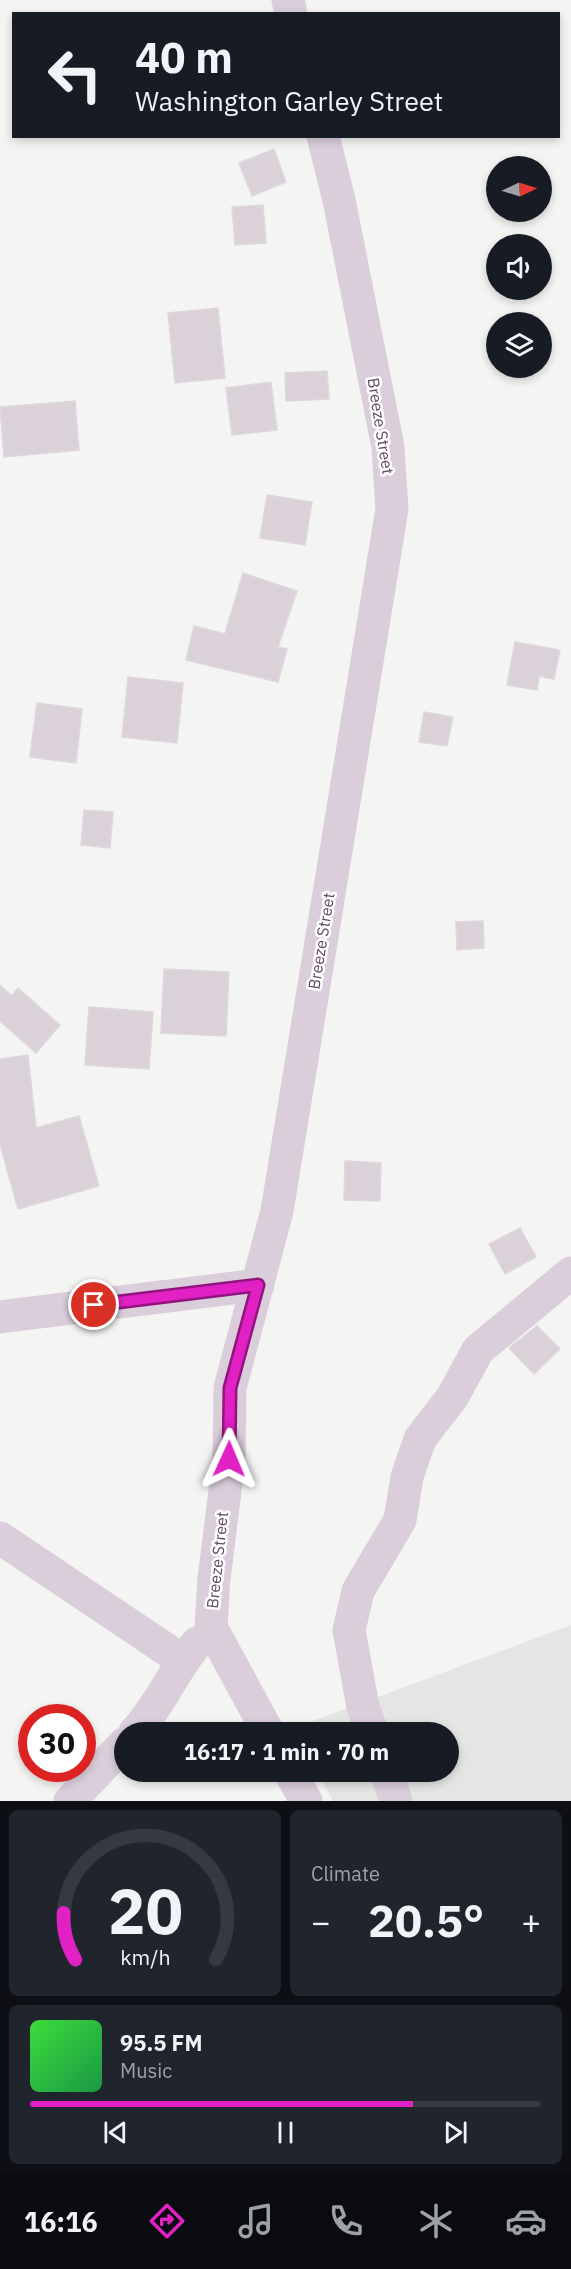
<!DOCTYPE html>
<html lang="en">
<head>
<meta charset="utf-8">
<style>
  :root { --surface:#171b24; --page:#20242c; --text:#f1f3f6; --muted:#9ea1a6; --line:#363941; --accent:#e121c4 }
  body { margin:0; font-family:"IBM Plex Sans",sans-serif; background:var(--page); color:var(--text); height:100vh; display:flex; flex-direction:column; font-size:22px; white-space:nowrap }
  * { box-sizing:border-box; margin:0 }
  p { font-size:20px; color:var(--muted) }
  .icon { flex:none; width:33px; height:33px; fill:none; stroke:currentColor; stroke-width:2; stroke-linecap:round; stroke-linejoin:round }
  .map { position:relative; height:1801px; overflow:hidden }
  .side { display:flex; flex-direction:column; gap:9px; padding:9px; background:#0d0f14; flex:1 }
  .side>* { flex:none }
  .top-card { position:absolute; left:12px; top:12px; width:548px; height:126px; border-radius:0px; box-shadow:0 3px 9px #0003; background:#171b24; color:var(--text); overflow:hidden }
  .needle { width:39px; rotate:86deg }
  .fabs { position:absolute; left:486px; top:156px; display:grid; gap:12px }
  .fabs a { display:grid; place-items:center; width:66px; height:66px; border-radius:50%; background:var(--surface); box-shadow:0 3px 9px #0003; font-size:30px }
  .speed { position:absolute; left:18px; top:1704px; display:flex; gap:12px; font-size:30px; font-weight:700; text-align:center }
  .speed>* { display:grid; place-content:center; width:78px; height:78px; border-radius:50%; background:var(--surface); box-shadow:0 3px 9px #0003; line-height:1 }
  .speed .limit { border:9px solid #d22; background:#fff; color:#111 }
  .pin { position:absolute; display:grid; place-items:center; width:51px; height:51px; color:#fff; margin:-26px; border:3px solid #fff; border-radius:50%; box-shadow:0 2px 6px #0007 }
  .me { position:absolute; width:66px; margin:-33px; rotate:1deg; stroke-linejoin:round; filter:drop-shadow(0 0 4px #0008) }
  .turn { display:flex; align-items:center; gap:21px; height:126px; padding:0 24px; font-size:27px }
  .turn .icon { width:78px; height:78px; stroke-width:2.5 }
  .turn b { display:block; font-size:42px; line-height:51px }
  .big { font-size:45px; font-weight:700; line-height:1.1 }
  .side .card { flex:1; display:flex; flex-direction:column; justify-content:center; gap:9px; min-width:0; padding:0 21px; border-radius:9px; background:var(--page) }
  .side .dial { align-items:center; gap:0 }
  .dial svg { height:156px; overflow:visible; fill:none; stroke:var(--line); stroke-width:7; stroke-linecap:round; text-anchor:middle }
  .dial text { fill:var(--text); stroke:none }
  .song { display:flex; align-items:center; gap:18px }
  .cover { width:72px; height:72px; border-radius:9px; background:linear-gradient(135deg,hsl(120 70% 55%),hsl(140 70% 35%)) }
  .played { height:6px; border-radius:3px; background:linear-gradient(90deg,var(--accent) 75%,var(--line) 75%) }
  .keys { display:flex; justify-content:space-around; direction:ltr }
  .heat { display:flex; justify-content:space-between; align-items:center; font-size:33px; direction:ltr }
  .side .tiles { flex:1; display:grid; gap:9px; grid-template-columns:1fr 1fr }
  .card:last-child { grid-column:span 2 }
  .trip { position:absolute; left:114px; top:1722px; width:345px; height:60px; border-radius:30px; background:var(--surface); box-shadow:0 3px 9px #0003; font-weight:700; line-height:60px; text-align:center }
  .tab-bar { display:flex; height:96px; justify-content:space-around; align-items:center; background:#090b0e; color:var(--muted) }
  .tab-bar .icon { width:42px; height:42px }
  .tab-bar .current { color:var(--accent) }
  .tab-bar b { font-size:27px; color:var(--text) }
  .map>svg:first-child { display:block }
</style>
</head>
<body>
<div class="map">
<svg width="571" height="1801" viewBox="0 0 571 1801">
  <rect width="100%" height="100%" fill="#f4f5f3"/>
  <!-- education -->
  <path fill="#e5e6e4" d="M571 1625V1801H333L317 1772H448V1732H297L294 1728Z"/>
  <!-- building -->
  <g fill="#dad2d8" stroke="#ded7dc" stroke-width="1.5">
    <path d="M274 149 286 182 252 196 239 163Z"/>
    <path d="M263 205 266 243 235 245 232 207Z"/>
    <path d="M218 308 225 378 175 383 168 313Z"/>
    <path d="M327 371 329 399 286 401 285 373Z"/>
    <path d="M271 382 277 430 232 435 226 388Z"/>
    <path d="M75 401 79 450 4 457 0 407Z"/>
    <path d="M267 495 312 502 305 545 260 538Z"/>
    <path d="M243 573 297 591 278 647 287 649 278 682 186 660 194 626 225 634Z"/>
    <path d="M515 642 560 650 554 679 539 676 537 690 507 685Z"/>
    <path d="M128 677 183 683 177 743 122 737Z"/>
    <path d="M37 703 82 709 76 763 30 757Z"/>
    <path d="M424 712 453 717 447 746 419 742Z"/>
    <path d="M84 810 113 812 110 848 81 845Z"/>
    <path d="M483 921 484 948 457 950 456 922Z"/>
    <path d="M164 969 229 972 226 1036 161 1033Z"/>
    <path d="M0 985 12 996 18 988 60 1025 36 1053 0 1021Z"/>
    <path d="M89 1007 153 1012 149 1069 85 1065Z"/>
    <path d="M28 1055 36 1128 79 1116 99 1186 18 1209 0 1144V1059Z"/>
    <path d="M345 1161 381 1163 380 1201 344 1200Z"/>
    <path d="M520 1228 536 1257 505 1274 489 1244Z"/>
    <path d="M537 1326 560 1349 534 1374 509 1348Z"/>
  </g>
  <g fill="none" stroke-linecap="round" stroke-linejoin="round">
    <!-- street -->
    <g stroke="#dbcedb" stroke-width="33">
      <path d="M288 0 291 14"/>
      <path d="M0 1317 258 1285"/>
      <path d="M0 1538 182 1660"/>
      <path d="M135 1732C160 1706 173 1671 197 1643"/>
      <path d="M268 1732 211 1627 214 1579 229 1459 230 1388 277 1211 392 509 388 447 339 200 323 136"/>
      <path d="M372 1732 363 1707 349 1630 358 1591 400 1520 407 1477 420 1439 453 1396 478 1350 571 1273"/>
      <path d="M290 1772 306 1801"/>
      <path d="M386 1772 396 1801"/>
      <path d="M70 1801 124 1744"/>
    </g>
  </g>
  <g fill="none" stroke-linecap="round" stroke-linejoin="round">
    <!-- route casing -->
    <g stroke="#92157f" stroke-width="15">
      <path id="route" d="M94 1305 258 1285 230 1388 229 1459"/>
    </g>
    <!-- route -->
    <use href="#route" stroke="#e121c4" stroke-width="10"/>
  </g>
  <g text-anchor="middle" stroke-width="5" stroke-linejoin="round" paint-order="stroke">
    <!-- street labels -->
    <g font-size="16" fill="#604b5f" stroke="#fff">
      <text transform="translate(381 426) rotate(81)" y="6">Breeze Street</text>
      <text transform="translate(321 941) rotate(-81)" y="6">Breeze Street</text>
      <text transform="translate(217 1560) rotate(-84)" y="6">Breeze Street</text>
    </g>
  </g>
</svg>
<div class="fabs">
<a><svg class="needle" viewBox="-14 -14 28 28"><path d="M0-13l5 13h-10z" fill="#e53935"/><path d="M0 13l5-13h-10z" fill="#9ea1a6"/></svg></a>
<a><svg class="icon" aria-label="sound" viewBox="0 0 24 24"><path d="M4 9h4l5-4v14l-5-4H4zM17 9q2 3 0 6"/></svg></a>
<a><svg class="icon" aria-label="layers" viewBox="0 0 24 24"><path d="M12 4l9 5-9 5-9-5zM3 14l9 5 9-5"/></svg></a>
</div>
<div class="speed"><div class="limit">30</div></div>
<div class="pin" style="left:94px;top:1305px;background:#d93025"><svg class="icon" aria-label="arrive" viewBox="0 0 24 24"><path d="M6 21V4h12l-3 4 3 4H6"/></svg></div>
<svg class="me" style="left:229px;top:1459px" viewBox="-20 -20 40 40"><path d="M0-17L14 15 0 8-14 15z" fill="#e121c4" stroke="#fff" stroke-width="4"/></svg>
<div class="trip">16:17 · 1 min · 70 m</div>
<div class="top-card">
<div class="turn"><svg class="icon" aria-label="left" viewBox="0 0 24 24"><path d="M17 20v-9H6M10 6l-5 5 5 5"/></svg><div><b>40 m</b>Washington Garley Street</div></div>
</div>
</div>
<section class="side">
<div class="tiles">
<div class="card dial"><svg viewBox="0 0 100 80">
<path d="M14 69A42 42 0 1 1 86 69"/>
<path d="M14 69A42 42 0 0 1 8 45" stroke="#e121c4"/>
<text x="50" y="56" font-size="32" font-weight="700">20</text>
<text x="50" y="72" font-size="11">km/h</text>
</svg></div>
<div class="card"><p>Climate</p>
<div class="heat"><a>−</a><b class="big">20.5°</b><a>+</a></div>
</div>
<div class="card">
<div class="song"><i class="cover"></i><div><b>95.5 FM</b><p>Music</p></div></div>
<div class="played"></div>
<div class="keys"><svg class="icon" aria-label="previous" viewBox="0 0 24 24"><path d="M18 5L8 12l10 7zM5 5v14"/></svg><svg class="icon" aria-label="pause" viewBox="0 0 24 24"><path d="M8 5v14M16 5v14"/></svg><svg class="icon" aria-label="next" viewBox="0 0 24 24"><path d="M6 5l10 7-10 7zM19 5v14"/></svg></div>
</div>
</div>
</section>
<nav class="tab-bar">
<b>16:16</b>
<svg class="icon current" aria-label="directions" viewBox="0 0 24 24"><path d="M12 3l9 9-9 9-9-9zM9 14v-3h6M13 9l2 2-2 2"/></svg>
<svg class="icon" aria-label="music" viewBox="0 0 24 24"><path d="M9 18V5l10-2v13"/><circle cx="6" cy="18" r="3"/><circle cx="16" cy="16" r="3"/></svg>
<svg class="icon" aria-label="phone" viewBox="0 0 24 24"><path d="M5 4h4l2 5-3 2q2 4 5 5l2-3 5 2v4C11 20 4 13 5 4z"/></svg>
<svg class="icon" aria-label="climate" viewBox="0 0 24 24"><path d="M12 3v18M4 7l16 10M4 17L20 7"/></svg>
<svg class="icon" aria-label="car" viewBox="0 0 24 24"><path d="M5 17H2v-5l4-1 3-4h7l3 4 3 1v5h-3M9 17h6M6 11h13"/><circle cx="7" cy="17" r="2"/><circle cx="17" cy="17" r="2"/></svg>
</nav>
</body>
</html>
